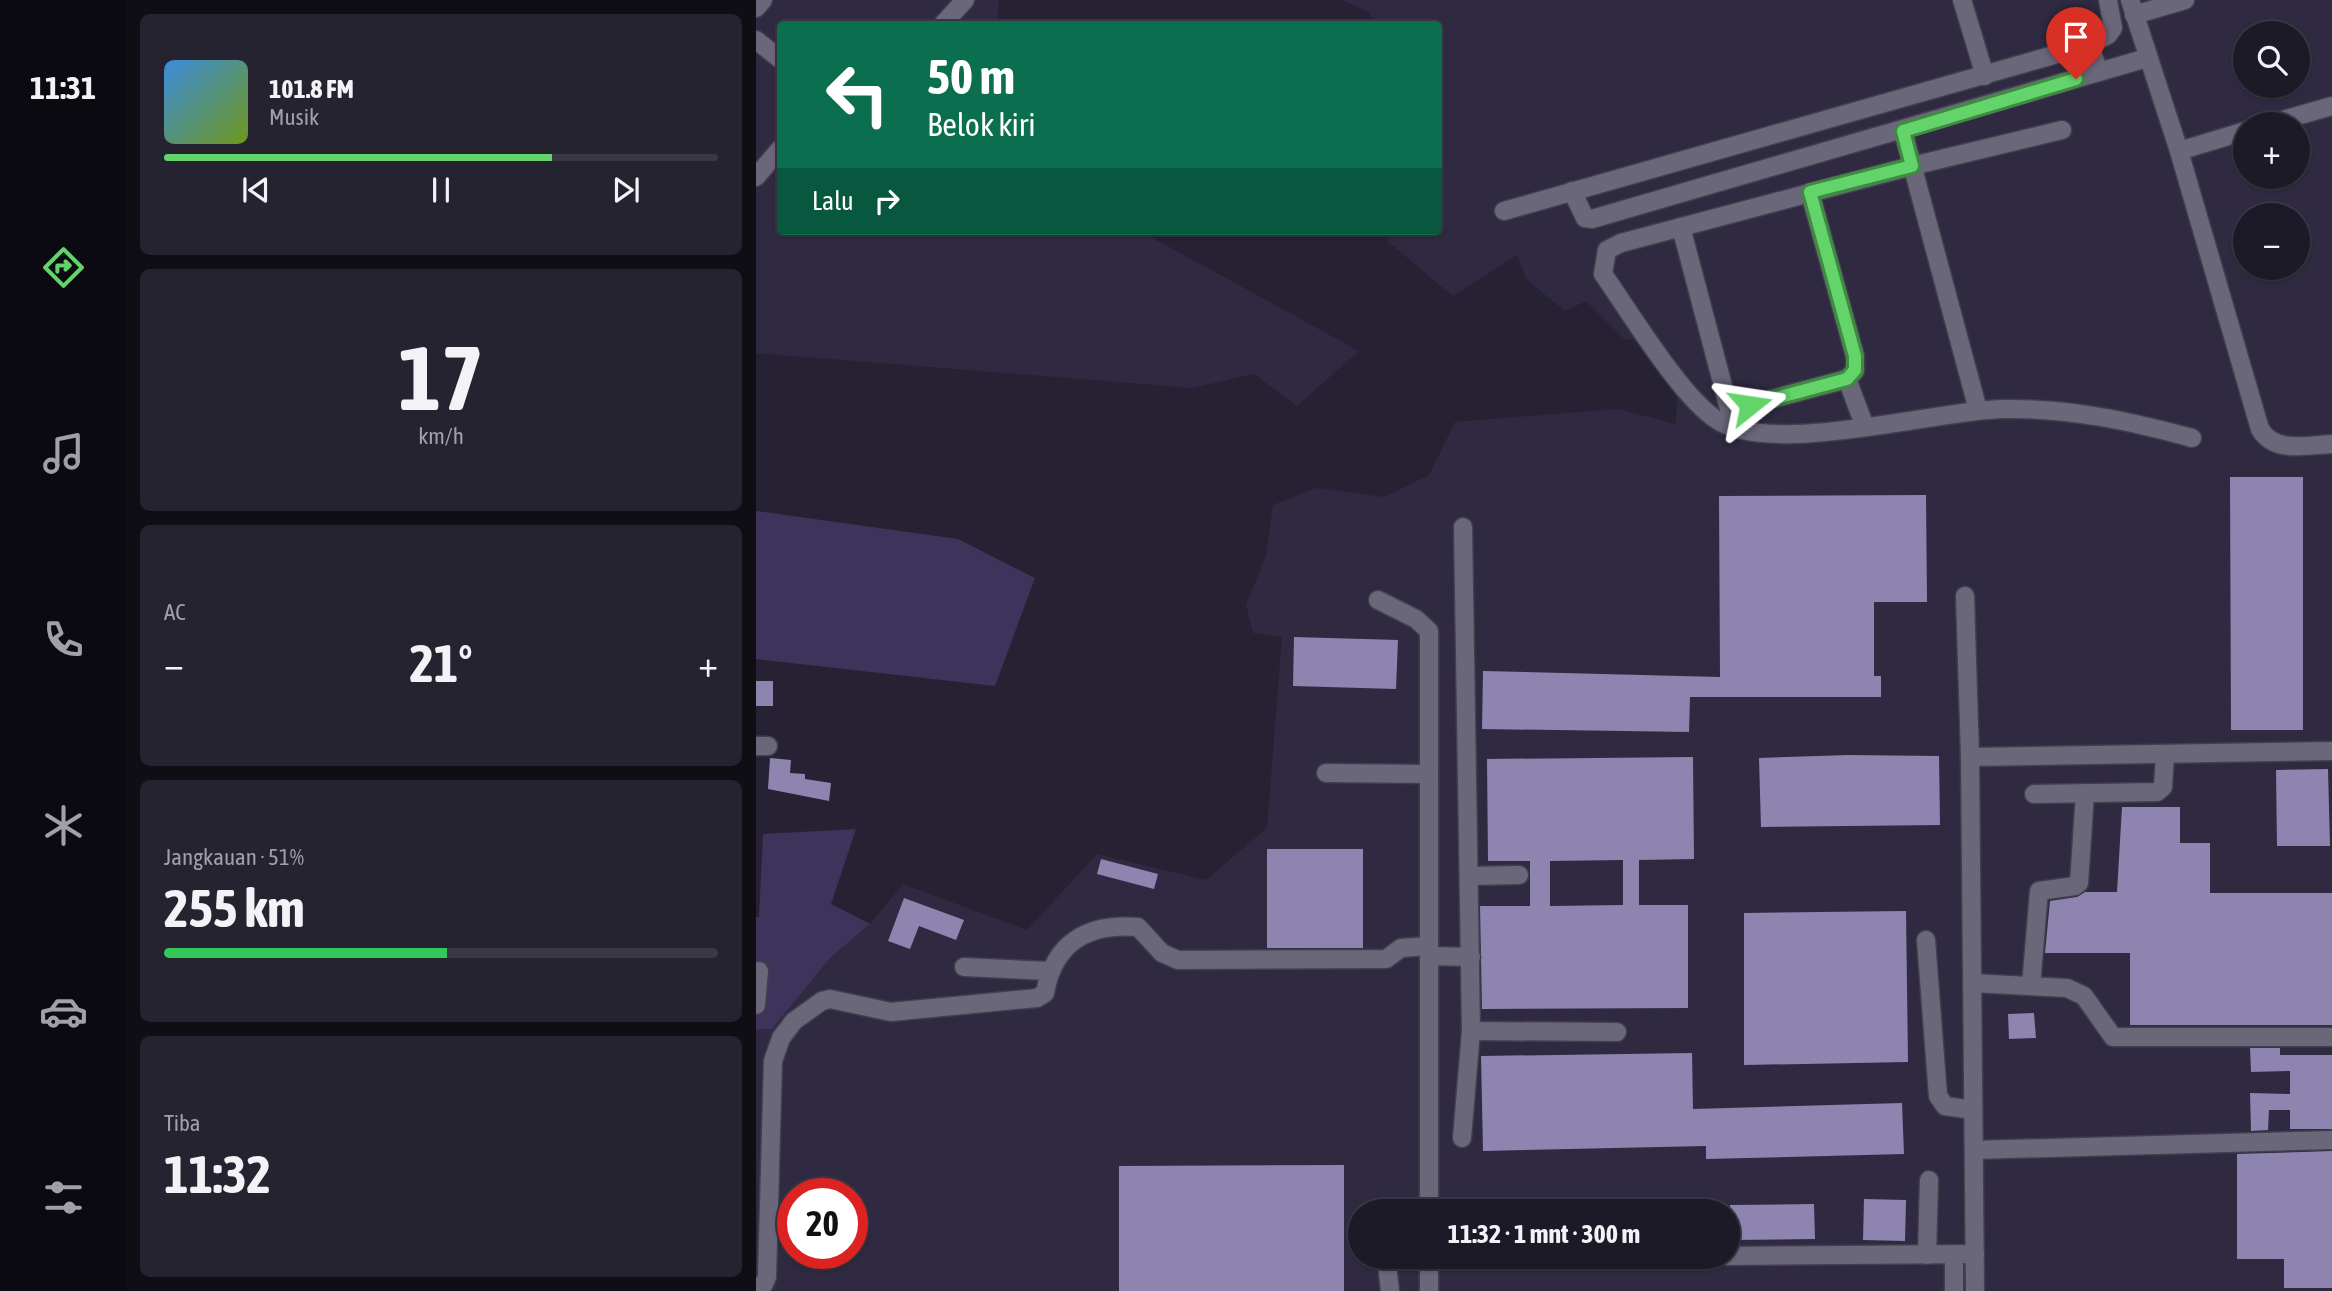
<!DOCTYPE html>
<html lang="id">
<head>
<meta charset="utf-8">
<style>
  :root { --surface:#1c1a27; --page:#25232f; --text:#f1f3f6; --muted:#a0a1a7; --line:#3a3844; --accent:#62d469 }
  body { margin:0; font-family:"Asap Condensed",sans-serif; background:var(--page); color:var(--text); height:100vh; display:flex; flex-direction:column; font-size:26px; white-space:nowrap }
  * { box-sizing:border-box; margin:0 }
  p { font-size:23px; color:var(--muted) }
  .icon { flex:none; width:38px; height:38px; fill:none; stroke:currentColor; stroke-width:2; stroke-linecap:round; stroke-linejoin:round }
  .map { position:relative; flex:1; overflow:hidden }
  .details { display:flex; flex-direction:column; gap:14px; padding:14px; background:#0f0e15; width:630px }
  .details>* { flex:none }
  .hud { position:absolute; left:21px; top:21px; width:665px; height:214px; border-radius:7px; box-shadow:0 2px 5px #0004,0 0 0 2px var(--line); background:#0b6e4f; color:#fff; overflow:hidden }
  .fabs { position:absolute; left:1477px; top:21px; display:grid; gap:14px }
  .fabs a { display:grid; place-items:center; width:77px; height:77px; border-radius:50%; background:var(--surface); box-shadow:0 2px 5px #0004,0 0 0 2px var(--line); font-size:35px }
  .speed { position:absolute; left:21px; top:1178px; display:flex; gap:14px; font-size:35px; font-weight:700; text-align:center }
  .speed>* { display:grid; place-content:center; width:91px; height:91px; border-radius:50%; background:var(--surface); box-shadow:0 2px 5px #0004,0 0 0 2px var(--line); line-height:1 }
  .speed .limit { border:10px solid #d22; background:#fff; color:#111 }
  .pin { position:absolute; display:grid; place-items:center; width:60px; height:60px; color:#fff; margin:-72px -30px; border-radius:50% 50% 50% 0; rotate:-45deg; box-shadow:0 0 7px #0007 }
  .pin .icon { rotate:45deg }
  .me { position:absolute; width:77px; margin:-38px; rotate:75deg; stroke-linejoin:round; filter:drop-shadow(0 0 5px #0008) }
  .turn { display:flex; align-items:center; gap:24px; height:147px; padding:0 35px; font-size:32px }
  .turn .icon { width:91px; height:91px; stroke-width:2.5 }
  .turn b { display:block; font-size:49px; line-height:60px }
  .then { display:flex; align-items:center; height:66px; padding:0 35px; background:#0003; gap:14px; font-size:26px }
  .big { font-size:52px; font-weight:700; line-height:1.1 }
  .details .tile { flex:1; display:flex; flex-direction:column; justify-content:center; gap:10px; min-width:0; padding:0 24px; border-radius:10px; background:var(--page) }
  .details .dial { align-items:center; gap:0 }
  .dial b { font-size:91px; line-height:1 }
  .song { display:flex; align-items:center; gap:21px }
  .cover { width:84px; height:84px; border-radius:10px; background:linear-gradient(135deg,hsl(210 70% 55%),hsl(80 70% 35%)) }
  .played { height:7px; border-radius:4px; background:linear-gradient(90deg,var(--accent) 70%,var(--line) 70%) }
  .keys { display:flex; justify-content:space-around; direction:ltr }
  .heat { display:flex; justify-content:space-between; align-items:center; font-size:38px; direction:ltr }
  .charge { height:10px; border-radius:5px; background:linear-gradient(90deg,#34c759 51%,var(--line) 0) }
  .trip { position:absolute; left:592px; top:1199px; width:392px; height:70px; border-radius:35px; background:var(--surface); box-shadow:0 2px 5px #0004,0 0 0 2px var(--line); font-weight:700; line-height:70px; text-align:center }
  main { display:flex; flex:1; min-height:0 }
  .dock { display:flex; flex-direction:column; width:126px; justify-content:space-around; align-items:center; background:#0b0a10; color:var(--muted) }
  .dock .icon { width:49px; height:49px }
  .dock .on { color:var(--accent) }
  .dock b { font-size:32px; color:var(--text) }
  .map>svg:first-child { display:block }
</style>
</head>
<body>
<main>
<nav class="dock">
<b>11:31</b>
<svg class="icon on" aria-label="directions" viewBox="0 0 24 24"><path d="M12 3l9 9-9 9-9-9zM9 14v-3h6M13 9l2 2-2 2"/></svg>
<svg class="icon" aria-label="music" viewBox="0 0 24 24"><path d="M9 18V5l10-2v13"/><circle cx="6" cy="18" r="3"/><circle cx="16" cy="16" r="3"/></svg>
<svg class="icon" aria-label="phone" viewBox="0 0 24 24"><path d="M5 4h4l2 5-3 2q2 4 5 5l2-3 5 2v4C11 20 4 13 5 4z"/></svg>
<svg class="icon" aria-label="climate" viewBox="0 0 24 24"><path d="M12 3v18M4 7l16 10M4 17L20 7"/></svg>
<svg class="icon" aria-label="car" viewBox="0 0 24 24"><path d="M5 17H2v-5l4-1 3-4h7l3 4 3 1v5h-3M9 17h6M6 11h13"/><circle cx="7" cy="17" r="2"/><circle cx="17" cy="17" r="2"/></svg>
<svg class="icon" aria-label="filters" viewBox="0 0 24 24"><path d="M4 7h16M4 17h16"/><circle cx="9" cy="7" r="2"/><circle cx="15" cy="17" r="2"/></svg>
</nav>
<section class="details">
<div class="tile">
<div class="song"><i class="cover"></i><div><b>101.8 FM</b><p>Musik</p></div></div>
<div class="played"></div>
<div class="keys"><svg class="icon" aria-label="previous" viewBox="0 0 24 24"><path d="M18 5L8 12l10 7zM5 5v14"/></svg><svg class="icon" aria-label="pause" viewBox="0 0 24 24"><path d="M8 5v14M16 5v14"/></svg><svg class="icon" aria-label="next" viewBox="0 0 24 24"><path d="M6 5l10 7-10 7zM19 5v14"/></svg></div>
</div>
<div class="tile dial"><b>17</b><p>km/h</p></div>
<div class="tile"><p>AC</p>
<div class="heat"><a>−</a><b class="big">21°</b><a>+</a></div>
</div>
<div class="tile"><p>Jangkauan · 51%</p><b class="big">255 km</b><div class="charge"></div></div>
<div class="tile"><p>Tiba</p><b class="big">11:32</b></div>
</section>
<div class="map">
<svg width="1576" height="1291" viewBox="0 0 1576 1291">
  <rect width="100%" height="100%" fill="#262234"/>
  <!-- built -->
  <g fill="#2f2a41" fill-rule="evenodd">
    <path d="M0 0H243L241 24H24V231H384L603 351 541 406 498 374 436 388 0 353Z"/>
    <path d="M586 0H1576V1291H0V1029H16L75 957 114 924 147 884 271 930 341 854 450 880 511 828 526 637 497 633 490 605 510 556 517 505 560 488 628 497 673 475 699 422 862 409 920 424 921 391 889 341 868 339 830 301 809 311 771 280 761 255 697 296 630 240 638 231H682V24H617L613 12ZM1489 33H1542V86H1489ZM1489 124H1542V177H1489ZM1489 215H1542V268H1489ZM37 1194H96V1253H37ZM604 1211H971V1256H604Z"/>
  </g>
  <!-- green -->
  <g fill="#3e345b">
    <path d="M0 511 202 539 279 578 239 686 0 659Z"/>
    <path d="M100 829 75 904 114 924 75 957 16 1029H0V917H3L7 834Z"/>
  </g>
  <!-- building -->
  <g fill="#8e84b0" fill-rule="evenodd">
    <path d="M1474 477H1547V730H1475Z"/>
    <path d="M1170 495 1171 602H1118V676H1125V697H934L933 732 726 729 727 671 964 677 963 496Z"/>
    <path d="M538 637 642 640 640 689 537 686Z"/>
    <rect x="0" y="681" width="17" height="25"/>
    <path d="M1093 755 1183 756 1184 825 1005 827 1003 758Z"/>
    <path d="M937 757 938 859 883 860V905H932V1008L726 1009 724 906H774V861H732L731 759ZM867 860V905L794 906V861Z"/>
    <path d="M14 758 35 760 34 773 49 774V779L75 783 73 801 12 789Z"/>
    <path d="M1572 769 1574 846H1521L1520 770Z"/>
    <path d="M1366 807H1424V843H1454V893H1576V1025H1374V953H1289L1294 901 1321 897 1329 892H1361Z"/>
    <rect x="511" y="849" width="96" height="99"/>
    <path d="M345 859 402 874 398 889 341 874Z"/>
    <path d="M148 898 208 920 200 940 163 926 154 949 132 941Z"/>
    <path d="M1150 911 1152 1062 988 1065V913Z"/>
    <path d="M1278 1013 1280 1038 1253 1039 1252 1014Z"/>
    <path d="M1494 1048H1524V1055H1576V1129H1534V1110H1513L1512 1130 1495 1131 1494 1093 1534 1094V1071L1495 1072Z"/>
    <path d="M936 1053 937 1109 1146 1103 1148 1154 950 1159V1146L727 1151 725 1056Z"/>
    <path d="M1576 1151V1288H1528V1259H1481V1154Z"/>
    <path d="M588 1165V1291H363V1166Z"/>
    <path d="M1108 1199 1150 1200 1149 1241 1107 1240Z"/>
    <path d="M1058 1204 1059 1239 974 1240V1205Z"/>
  </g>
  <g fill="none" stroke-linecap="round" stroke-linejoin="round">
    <!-- minor casing -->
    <g stroke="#413e4d" stroke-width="21">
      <g id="minor">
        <path d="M1206 0 1229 76"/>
        <path d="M1374 0 1423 151 1504 429C1519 454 1550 445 1576 444"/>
        <path d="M0 8 7 0"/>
        <path d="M1378 15 1429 0"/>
        <path d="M187 24 209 0"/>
        <path d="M0 40 24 59"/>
        <path d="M1343 72 1333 45 1352 35 1357 28 1352 0"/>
        <path d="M1513 124 1576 106"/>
        <path d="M1306 130 1156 166 865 243 851 250 847 274C874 312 924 396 961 420 1017 457 1180 410 1248 409 1313 408 1374 421 1436 438"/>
        <path d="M1147 131 1222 410"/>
        <path d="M1423 151 1489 131"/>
        <path d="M0 177 24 149"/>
        <path d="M816 191 829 218 836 219 1391 58"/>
        <path d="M748 211 1333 45"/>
        <path d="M925 227 976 420"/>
        <path d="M1091 379 1109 427"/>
        <path d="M974 410 1091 379 1099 371V356L1054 193"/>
        <path d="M1209 596 1214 757 1219 1291"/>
        <path d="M622 600 660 619 673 631V1211"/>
        <path d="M0 746H12"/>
        <path d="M1214 757 1576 751"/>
        <path d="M570 773 673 774"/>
        <path d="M1278 794 1401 792 1407 787 1409 754"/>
        <path d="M714 876 763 875"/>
        <path d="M1170 940 1182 1096 1189 1106 1217 1110"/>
        <path d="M673 956 715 957"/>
        <path d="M208 967 293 971"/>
        <path d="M1216 983 1311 988 1328 996 1357 1037H1576"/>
        <path d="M1275 986 1283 891 1319 886 1323 883 1329 793"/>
        <path d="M0 1005 3 971"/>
        <path d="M715 1031 861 1032"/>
        <path d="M706 1138 715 1031 707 527"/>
        <path d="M1218 1150 1576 1140"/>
        <path d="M623 1210 624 1211"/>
        <path d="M1171 1255 1173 1180"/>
        <path d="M1198 1255V1291"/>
        <path d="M630 1256 634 1291"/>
        <path d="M673 1256V1291"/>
        <path d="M971 1256 1219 1254"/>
        <path d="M0 1287 8 1284 11 1277 17 1061 25 1038 38 1021 66 1001 74 999 135 1012 281 998 289 993C298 942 332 923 382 927L406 953 422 960 630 959 645 948 673 946"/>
      </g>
    </g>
    <!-- minor -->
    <use href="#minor" stroke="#6b677b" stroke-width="18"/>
  </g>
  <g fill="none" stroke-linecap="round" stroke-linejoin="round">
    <!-- route casing -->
    <g stroke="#408a44" stroke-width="18">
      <path id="route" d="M994 405 1091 379 1099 370V356L1054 192 1156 166 1147 131 1320 79"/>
    </g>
    <!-- route -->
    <use href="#route" stroke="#62d469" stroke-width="12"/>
  </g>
</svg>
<div class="fabs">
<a><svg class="icon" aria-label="search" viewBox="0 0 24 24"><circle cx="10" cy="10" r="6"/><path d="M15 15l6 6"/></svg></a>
<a>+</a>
<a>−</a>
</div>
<div class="speed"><div class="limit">20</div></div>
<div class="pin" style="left:1320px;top:79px;background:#d93025"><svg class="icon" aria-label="arrive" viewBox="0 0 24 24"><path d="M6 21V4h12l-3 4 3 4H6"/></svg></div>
<svg class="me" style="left:994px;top:405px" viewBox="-20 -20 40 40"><path d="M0-17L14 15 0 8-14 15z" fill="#62d469" stroke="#fff" stroke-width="4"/></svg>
<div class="trip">11:32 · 1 mnt · 300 m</div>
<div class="hud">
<div class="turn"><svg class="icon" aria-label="left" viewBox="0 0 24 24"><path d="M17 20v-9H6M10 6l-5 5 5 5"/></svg><div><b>50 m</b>Belok kiri</div></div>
<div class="then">Lalu<svg class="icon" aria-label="right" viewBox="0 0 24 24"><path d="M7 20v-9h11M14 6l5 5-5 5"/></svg></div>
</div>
</div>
</main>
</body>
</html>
